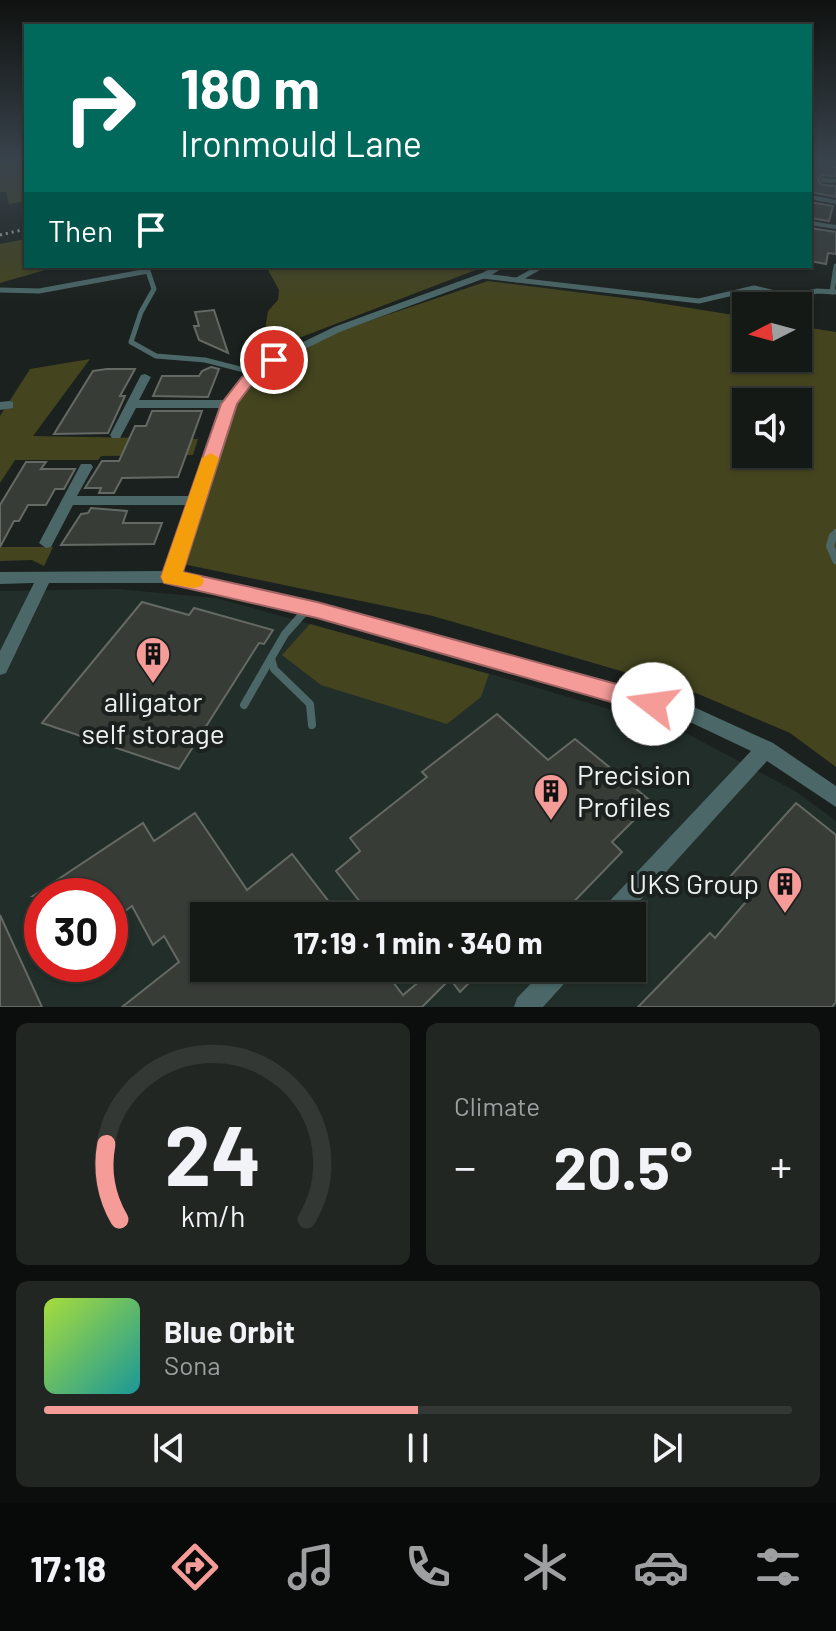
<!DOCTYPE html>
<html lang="en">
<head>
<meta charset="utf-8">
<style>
  :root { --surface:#141916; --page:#212623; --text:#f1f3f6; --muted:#9da0a1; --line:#333835; --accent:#f59b98 }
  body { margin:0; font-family:Barlow,sans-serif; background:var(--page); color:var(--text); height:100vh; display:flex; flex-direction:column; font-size:30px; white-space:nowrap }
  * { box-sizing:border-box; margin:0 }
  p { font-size:26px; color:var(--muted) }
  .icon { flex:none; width:44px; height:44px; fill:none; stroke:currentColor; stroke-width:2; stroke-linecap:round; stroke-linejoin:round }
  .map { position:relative; height:1007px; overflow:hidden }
  .details { display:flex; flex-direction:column; gap:16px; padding:16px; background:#0b0e0c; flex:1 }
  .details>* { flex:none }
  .guide { position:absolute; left:24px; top:24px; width:788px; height:244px; border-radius:0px; box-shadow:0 2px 6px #0004,0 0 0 2px var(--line); background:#00695c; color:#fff; overflow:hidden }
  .needle { width:52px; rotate:264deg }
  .fabs { position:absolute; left:732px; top:292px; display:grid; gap:16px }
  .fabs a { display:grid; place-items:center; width:80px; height:80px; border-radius:0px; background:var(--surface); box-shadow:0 2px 6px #0004,0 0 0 2px var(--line); font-size:40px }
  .speed { position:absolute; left:24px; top:878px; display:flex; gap:16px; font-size:40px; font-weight:700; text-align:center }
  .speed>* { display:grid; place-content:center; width:104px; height:104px; border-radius:50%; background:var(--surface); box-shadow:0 2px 6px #0004,0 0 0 2px var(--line); line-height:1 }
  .speed .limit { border:12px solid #d22; background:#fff; color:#111 }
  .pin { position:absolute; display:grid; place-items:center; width:68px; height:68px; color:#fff; margin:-34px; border:4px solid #fff; border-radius:50%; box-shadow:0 2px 8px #0007 }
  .me { position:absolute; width:88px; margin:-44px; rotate:285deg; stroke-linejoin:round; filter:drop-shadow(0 0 6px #0008) }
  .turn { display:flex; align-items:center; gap:28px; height:168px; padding:0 24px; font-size:36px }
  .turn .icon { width:104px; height:104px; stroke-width:2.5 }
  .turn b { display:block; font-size:56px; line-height:68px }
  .then { display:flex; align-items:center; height:76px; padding:0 24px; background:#0003; gap:16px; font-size:30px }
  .big { font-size:60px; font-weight:700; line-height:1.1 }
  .details .card { flex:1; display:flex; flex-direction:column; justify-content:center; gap:12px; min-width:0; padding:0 28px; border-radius:12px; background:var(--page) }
  .details .dial { align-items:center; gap:0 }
  .dial svg { height:208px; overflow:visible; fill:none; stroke:var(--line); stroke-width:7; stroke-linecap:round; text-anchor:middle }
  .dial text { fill:var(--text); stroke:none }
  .song { display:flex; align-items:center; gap:24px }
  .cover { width:96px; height:96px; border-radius:12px; background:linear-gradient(135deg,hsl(80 70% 55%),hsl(180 70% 35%)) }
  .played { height:8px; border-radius:4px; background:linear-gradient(90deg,var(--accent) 50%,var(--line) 50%) }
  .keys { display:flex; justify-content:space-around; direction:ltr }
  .heat { display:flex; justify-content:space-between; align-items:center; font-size:44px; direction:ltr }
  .details .tiles { flex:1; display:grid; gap:16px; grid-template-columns:1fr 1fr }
  .card:last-child { grid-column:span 2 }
  .trip { position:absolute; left:190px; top:902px; width:456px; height:80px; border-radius:0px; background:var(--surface); box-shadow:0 2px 6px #0004,0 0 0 2px var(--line); font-weight:700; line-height:80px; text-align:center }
  .tabs { display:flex; height:128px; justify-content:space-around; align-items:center; background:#080a09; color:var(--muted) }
  .tabs .icon { width:56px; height:56px }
  .tabs .selected { color:var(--accent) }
  .tabs b { font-size:36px; color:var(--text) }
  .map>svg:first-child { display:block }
</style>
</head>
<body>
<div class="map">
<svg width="836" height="1007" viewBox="0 0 836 1007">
  <rect width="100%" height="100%" fill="#1b211e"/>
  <!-- built -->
  <path fill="#222e29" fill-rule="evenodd" d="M117 589 216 598 515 681 682 731 795 791 836 821V1007H0V591ZM42 896H110V964H42ZM204 916H632V968H204Z"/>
  <!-- green -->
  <g fill="#44451f" fill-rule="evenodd">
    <path d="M0 161H26V201L9 204 6 192H0Z"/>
    <path d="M26 239V266H59L0 283V244Z"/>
    <path d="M266 266H486L273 348 264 336 268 311 278 300 279 290Z"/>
    <path d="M488 281 640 300 746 317V358H798V326L836 332V767L790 733 696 693 433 616 183 564 234 404 260 374 275 363 342 330ZM746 402H798V454H746Z"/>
    <path d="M90 359 33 436 198 439 193 455 101 456 98 460H15L0 483V416L30 369Z"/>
    <path d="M0 547H53L44 566 32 560 0 561Z"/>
    <path d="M310 624 489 674 481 697 447 724 321 685 282 655Z"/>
  </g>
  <!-- building -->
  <g fill="#383c37" stroke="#656964" stroke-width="2">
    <path d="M816 161 836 167V176L822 175 818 180 822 185 836 186V197L810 192V174Z"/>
    <path d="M810 202 833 206 829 221 810 218Z"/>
    <path d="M810 228 836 232V254L828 253 826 264 810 261Z"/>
    <path d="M214 310 228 353 199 340 194 326H199L195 312Z"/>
    <path d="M211 367 219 369 208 397 153 396 162 376H199L202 371Z"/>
    <path d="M107 369H135L120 396H125L108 433 54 434 93 371Z"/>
    <path d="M152 411H202L178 477 122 478 114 493H99L101 488H85L102 461H119L135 426H146Z"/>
    <path d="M26 462H46L41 469H75L64 489H55L46 505H28L19 521H14L0 547V505Z"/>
    <path d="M91 508 127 511 123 523H162L154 544 61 545 81 514 88 513Z"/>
    <path d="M142 602 189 615 194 608 273 630 264 644 259 643 179 769 42 723Z"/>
    <path d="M497 714 548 760 575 739 652 802 612 842 622 852 560 916H371L336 871 360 851 350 838 427 777 422 772Z"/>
    <path d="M796 803 836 835V1002L832 1007H638L710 933 715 938 750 897 729 878Z"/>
    <path d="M195 813 247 890 292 854 340 916H204V968H382L403 995 421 980 412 968H484L460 992 450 979 422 1007H122L179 962 164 936 153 945 132 906 110 922V896H33L143 823 154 841Z"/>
    <path d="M0 915 42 1007H0Z"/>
  </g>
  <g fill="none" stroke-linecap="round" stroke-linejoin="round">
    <!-- service-far3 -->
    <g stroke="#4b6767" stroke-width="4">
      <path d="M830 161 836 162"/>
      <path d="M823 180 836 181"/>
      <path d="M810 197 836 202"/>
      <path d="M810 223 836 227"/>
    </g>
    <!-- service-far2 -->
    <g stroke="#4b6767" stroke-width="5">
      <path d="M483 276 699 301 754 288 791 297 817 291 836 292"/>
      <path d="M517 280 542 266"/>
      <path d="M0 290 39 291 148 271 154 289 141 312 131 342 156 356 205 360 256 373"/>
      <path d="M832 292 836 266"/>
    </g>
    <!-- service-far1 -->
    <path stroke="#4b6767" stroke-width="6" d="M832 538 836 532"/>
    <!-- service -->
    <g stroke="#4b6767" stroke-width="8">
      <path d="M833 536 830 546 836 560"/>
      <path d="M308 608 285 634 271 658 274 669 310 704 312 725"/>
      <path d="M244 705 271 658"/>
    </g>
    <!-- minor -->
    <g fill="#4b6767" fill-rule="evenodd">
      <path d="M495 266H506L488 277 342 331 274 364 251 382 235 404 180 573 317 604 696 708 773 743 836 786V807L767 761 626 916H600L603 908 751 751 692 723 317 616 210 590 171 583H49L6 673 0 675V651L34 583 0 584V572L165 571 188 505H73L51 547 46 548 39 543 81 464H91L93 467 77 496H191L222 408H136L120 438H112L110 435 141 375 145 374 151 377 139 400H226L243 378 266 360 334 327 482 273Z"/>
      <path d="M9 401 13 402V408L0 410V402Z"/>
      <path d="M546 968H575L571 976 543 1007H514L517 998Z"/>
    </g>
    <!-- rail -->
    <path stroke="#b7bcba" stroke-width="3" stroke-dasharray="2 4" stroke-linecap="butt" d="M0 235 26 229"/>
  </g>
  <!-- sky -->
  <linearGradient id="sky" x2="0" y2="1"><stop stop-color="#0f1210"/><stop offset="0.53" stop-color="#39434c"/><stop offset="1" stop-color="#39434c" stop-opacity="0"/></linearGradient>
  <rect width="836" height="302" fill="url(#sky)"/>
  <!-- route -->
  <path fill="#f59b98" stroke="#9f6563" stroke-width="2" d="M274 356 281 360 279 363 252 384 237 404 183 572 317 602 653 694 662 697 665 704 662 711 653 714 317 618 164 583 161 577 221 404 242 377Z"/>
  <!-- slow -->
  <path fill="#f59e0b" d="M211 453 219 458 183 572 201 576 204 581 201 586 194 588 164 583 161 577 202 458Z"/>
  <!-- icons -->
  <defs>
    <g id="building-pin" transform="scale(1.8)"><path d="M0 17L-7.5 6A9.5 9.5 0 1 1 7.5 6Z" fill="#f59b98" stroke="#1b211e"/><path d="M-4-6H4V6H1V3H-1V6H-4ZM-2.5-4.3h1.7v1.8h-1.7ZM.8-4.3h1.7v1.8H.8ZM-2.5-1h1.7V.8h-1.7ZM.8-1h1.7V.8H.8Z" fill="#111"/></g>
  </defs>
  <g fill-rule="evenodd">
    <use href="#building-pin" x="153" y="654"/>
    <use href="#building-pin" x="551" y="791"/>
    <use href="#building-pin" x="785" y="884"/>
  </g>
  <g text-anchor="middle" stroke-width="8" stroke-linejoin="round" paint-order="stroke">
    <!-- near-poi labels -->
    <g font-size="28" fill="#edf1ef" stroke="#1b211e">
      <text x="153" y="712">alligator<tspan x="153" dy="32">self storage</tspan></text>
      <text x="577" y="785" text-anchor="start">Precision<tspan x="577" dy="32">Profiles</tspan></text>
      <text x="759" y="894" text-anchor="end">UKS Group</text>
    </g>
  </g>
</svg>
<div class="fabs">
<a><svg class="needle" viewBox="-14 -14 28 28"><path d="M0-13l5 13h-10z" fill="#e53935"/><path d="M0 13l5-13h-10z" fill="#9da0a1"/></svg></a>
<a><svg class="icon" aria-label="sound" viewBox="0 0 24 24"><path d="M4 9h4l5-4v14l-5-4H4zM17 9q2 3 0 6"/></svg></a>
</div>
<div class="speed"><div class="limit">30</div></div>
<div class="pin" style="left:274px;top:360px;background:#d93025"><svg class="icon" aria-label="arrive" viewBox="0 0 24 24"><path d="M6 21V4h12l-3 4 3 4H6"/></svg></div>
<svg class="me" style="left:653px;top:704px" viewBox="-20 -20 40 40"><circle r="19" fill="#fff"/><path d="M0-13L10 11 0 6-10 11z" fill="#f59b98"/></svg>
<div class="trip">17:19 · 1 min · 340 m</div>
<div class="guide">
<div class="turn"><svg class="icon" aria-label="right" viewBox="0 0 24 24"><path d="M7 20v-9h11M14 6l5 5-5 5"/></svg><div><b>180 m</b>Ironmould Lane</div></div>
<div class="then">Then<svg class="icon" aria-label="arrive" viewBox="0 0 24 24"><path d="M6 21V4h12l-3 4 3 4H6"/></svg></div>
</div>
</div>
<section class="details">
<div class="tiles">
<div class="card dial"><svg viewBox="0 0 100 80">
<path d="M14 69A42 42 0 1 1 86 69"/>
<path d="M14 69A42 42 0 0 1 9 40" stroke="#f59b98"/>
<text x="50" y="56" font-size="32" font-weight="700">24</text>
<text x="50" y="72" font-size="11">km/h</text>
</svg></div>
<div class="card"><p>Climate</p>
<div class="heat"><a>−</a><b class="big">20.5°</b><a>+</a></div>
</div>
<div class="card">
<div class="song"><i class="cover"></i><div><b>Blue Orbit</b><p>Sona</p></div></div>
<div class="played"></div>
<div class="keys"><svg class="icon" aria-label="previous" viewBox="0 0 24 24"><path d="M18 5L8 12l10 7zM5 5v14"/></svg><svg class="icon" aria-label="pause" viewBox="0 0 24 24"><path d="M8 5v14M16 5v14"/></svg><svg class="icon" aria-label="next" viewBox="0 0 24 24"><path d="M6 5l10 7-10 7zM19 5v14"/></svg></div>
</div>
</div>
</section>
<nav class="tabs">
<b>17:18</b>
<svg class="icon selected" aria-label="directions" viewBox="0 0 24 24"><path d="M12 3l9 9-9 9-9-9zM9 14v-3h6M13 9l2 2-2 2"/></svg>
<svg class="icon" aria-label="music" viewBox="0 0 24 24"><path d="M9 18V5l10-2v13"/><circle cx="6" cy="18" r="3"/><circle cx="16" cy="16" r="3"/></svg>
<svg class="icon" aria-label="phone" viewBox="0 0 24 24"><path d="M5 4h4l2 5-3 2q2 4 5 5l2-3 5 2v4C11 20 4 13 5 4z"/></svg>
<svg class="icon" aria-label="climate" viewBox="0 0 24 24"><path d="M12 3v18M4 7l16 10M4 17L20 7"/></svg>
<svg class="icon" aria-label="car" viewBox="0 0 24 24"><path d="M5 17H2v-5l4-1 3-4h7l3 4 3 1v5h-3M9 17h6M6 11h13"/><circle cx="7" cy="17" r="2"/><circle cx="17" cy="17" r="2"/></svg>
<svg class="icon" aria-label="filters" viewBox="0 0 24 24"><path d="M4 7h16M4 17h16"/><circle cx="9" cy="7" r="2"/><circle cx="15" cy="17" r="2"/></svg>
</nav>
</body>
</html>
